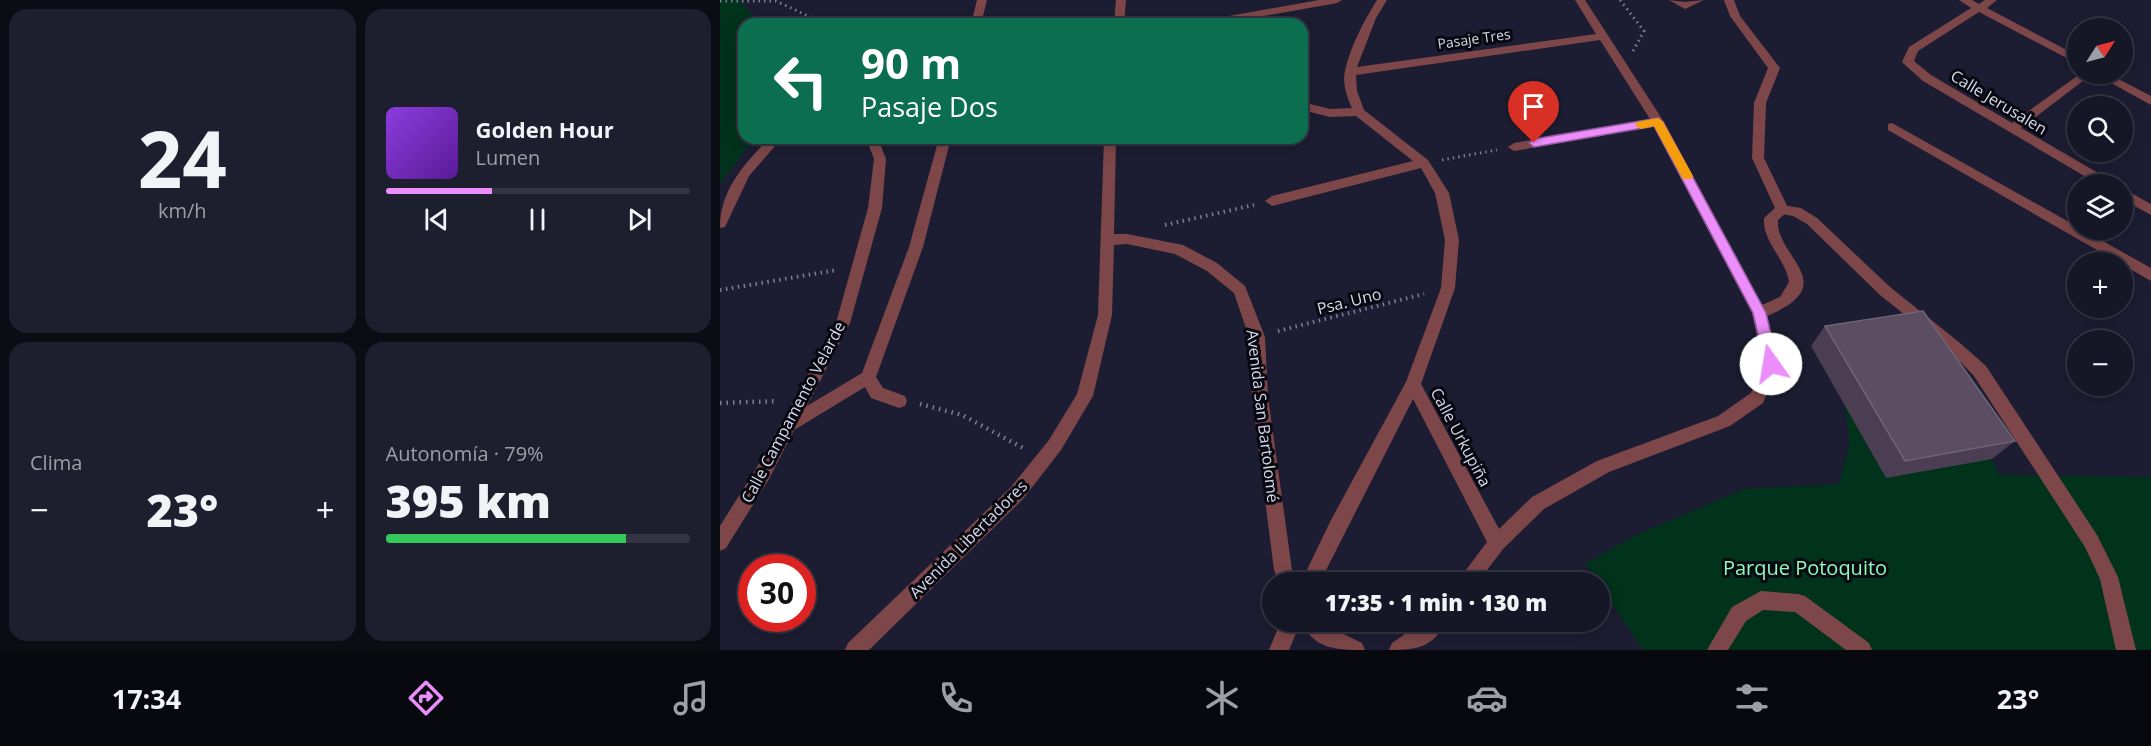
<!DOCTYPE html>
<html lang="es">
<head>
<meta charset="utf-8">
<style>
  :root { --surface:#151626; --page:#1e1f2e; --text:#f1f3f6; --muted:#9d9fa7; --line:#343543; --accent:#eb8dfb }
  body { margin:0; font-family:"Open Sans",sans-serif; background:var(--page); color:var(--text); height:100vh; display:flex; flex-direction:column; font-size:22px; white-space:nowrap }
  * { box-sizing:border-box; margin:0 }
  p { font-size:20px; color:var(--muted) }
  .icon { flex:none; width:33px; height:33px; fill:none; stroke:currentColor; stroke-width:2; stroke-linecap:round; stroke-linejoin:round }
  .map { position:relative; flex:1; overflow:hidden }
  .sheet { display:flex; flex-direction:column; gap:9px; padding:9px; background:#0c0c15; width:720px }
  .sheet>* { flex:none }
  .banner { position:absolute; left:18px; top:18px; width:570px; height:126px; border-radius:18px; box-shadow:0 3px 15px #0003,0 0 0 2px var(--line); background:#0b6e4f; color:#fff; overflow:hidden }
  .needle { width:39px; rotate:54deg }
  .buttons { position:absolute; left:1347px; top:18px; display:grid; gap:12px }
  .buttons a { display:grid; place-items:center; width:66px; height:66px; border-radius:50%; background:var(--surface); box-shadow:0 3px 15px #0003,0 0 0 2px var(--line); font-size:30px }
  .speed { position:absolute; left:18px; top:554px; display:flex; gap:12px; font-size:30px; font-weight:700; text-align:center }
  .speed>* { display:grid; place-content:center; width:78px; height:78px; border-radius:50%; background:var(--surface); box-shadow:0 3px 15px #0003,0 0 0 2px var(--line); line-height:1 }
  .speed .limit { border:9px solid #d22; background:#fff; color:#111 }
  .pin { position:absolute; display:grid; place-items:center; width:51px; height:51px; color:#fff; margin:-62px -26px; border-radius:50% 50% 50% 0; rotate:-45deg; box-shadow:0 0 6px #0007 }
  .pin .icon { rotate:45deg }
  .me { position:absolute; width:66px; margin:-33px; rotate:347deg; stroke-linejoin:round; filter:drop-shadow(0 0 4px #0008) }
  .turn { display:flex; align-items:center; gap:21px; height:126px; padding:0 24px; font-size:27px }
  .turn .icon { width:78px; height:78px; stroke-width:2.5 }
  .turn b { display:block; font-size:42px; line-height:51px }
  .big { font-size:45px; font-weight:800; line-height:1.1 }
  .sheet .card { flex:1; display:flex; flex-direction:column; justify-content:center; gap:9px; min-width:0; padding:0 21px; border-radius:18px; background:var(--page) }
  .sheet .dial { align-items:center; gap:0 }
  .dial b { font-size:78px; line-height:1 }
  .song { display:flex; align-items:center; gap:18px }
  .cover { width:72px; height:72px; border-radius:9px; background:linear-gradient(135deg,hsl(270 70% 55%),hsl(270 70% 35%)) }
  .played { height:6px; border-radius:3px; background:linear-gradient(90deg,var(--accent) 35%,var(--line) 35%) }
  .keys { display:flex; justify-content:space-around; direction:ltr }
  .heat { display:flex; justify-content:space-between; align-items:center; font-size:33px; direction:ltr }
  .charge { height:9px; border-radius:4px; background:linear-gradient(90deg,#34c759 79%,var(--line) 0) }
  .sheet .tiles { flex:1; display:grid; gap:9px; grid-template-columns:repeat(2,1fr) }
  .trip { position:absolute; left:542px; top:572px; width:348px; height:60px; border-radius:30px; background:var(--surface); box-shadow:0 3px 15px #0003,0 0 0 2px var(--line); font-weight:800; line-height:60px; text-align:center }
  .tabs { display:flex; height:96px; justify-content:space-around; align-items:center; background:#08090f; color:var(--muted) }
  .tabs .icon { width:42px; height:42px }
  .tabs .current { color:var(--accent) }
  .tabs b { font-size:27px; color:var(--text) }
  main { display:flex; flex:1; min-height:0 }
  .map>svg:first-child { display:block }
</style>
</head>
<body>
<main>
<section class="sheet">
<div class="tiles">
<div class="card dial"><b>24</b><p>km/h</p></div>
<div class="card">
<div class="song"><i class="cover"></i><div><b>Golden Hour</b><p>Lumen</p></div></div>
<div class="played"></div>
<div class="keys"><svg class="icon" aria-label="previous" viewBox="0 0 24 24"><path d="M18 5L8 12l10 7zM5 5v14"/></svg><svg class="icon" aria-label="pause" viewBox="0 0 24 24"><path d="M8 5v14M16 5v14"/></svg><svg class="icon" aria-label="next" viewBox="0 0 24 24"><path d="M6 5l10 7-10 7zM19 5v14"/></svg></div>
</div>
<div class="card"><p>Clima</p>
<div class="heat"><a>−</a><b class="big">23°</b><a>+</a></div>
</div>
<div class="card"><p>Autonomía · 79%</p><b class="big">395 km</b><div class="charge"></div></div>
</div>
</section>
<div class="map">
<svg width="1431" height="650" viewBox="0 0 1431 650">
  <rect width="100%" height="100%" fill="#1c1d32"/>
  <!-- green -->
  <g fill="#01321c">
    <path d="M0 0H20L40 24H24V138H34L0 184Z"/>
    <path d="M1186 331 1272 459 1279 475 1431 477V650H923L865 564 916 535 1024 489 1119 484 1130 441 1124 404 1091 346Z"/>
  </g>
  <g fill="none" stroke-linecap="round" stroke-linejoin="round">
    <!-- path-far2 -->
    <g stroke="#7d7e90" stroke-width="3" stroke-dasharray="1.5 4" stroke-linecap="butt">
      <path d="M900 0 924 31 913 51"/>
      <path d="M0 1H56L105 24"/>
      <path d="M722 160 777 150"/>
    </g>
    <!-- path-far1 -->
    <g stroke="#7d7e90" stroke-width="4" stroke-dasharray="1.5 4.5" stroke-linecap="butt">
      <path d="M445 225 534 205"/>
      <path d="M0 290 117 270"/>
      <path d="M558 331 704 294"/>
    </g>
    <!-- path -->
    <g stroke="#7d7e90" stroke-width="4.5" stroke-dasharray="1.5 5" stroke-linecap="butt">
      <path d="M0 403 58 401"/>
      <path d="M200 404 242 415 305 449"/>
    </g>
    <!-- service -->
    <g fill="#7d4749" fill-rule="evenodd">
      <path d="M1062 205 1081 208 1097 218 1170 287 1240 343 1266 366 1377 535 1398 577 1416 650H1396L1380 579 1365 547 1254 376 1230 351 1160 295 1087 224 1073 216 1057 213 1055 210 1057 207Z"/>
      <path d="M1041 591 1078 594 1085 596 1149 643 1152 650H1126L1075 612 1043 610 1026 621 1008 650H987L1012 607Z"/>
      <path d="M561 621H581L569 650H549Z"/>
    </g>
    <!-- minor -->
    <g fill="#7d4749" fill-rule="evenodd">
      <path d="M257 0H267L261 24H251Z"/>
      <path d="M396 0H406L404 24H394Z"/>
      <path d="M599 0H622L617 3 499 24H476L481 21Z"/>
      <path d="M657 0H667L656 18 637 67 876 34 855 0H865L944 122 1042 305 1060 297 1069 282C1066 259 1042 242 1044 218L1055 208 1032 158 1034 103 1048 68 1010 16 1004 0H1014L1020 16 1060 68 1046 103 1044 158 1069 210 1058 220C1055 257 1124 284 1047 316L1059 364 1043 403 1010 426 889 472 824 509 783 549 758 582H737L767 542 693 399 600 582H581L611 520 686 382 721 288 725 240 715 193 701 168 552 206 545 201 552 196 693 161 636 116 610 117 582 110V102L610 109 632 108C627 97 622 83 625 71 630 47 644 21 657 0ZM880 40 930 119 794 143 788 147 794 151 934 127 1032 313 1043 364 1031 393 998 416 877 461 812 497 779 529 701 384 735 288 739 240 729 193 708 160 644 110 637 91 636 75Z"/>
      <path d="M949 0 965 2 984 0 965 9Z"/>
      <path d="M1239 0H1252L1259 4 1265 0H1277L1267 8 1358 56V64L1259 12 1198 51 1194 61 1211 75 1292 123 1360 74H1372L1301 128 1392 181 1393 184H1378L1203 81 1184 64 1182 62 1189 47 1251 8Z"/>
      <path d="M1375 74H1389L1431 96V105Z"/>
      <path d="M1172 123 1358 227V230H1363L1431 268V281L1168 130V124Z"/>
      <path d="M49 138H62L29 176 5 227 0 228C0 189 24 165 49 138Z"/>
      <path d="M146 138H158L166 159 162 208 130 323 87 406 142 373 189 247 219 138H231L203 247 156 377 163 388 185 396 187 401 185 406 179 408 151 398 145 387 74 430 49 479 6 548 0 551V526L37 467 116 323 148 208 154 159Z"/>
      <path d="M384 138H396L394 234H407L463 245 497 263 525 286 545 337 548 397 572 570 577 582H559L554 570 532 397 529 337 514 293 487 271 455 254 407 244 394 245 392 315 373 396 341 450 303 499 149 650H125L128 643 291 487 329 440 357 394 378 315Z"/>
      <path d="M1402 188 1431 204V215L1402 199Z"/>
      <path d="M581 621H604L609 627 642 643 645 650C617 650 594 650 581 621Z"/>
      <path d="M704 621H726C714 648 695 650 669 650L672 643Z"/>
    </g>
  </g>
  <!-- wall -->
  <path fill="#4c3e52" d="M1105 326 1295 441 1272 459 1166 478 1091 346Z"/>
  <!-- building -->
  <path fill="#5b4e62" stroke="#6f6477" stroke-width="1.5" d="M1203 311 1295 441 1185 461 1105 326Z"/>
  <!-- route -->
  <path fill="#eb8dfb" stroke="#995ca3" stroke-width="1.5" d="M938 118 943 122 1046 313 1058 364 1056 368H1046L1033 313 934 126 814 147 809 143 814 139Z"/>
  <!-- slow -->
  <path fill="#f59e0b" d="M938 118 943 122 973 176 972 179H963L934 126 921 129 915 125 917 122Z"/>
  <g text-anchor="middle" stroke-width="6" stroke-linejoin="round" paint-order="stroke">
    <!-- far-street labels -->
    <g font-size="14" fill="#d7d9e8" stroke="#080811">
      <text transform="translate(754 39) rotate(-8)" y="5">Pasaje Tres</text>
    </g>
    <!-- street labels -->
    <g font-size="16" fill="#d7d9e8" stroke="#080811">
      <text transform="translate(1279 102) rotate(31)" y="6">Calle Jerusalen</text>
      <text transform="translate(629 301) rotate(-14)" y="6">Psa. Uno</text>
      <text transform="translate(73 412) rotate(-62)" y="6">Calle Campamento Velarde</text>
      <text transform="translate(543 416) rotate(83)" y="6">Avenida San Bartolomé</text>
      <text transform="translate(741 437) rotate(62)" y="6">Calle Urkupiña</text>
      <text transform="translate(248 539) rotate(-45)" y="6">Avenida Libertadores</text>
    </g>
    <!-- near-park labels -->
    <g font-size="20" fill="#8dfabd" stroke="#080811">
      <text x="1085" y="575">Parque Potoquito</text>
    </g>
  </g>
</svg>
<div class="buttons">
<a><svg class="needle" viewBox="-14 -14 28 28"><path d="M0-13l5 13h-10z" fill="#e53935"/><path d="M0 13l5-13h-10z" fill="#9d9fa7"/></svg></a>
<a><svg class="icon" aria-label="search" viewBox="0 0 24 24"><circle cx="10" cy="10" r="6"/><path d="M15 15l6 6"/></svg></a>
<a><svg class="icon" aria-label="layers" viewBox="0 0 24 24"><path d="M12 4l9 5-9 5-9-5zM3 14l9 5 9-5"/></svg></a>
<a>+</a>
<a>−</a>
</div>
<div class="speed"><div class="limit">30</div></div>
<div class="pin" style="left:814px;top:143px;background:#d93025"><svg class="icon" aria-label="arrive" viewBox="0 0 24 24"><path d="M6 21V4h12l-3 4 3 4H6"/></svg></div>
<svg class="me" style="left:1051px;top:364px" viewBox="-20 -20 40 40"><circle r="19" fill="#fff"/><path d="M0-13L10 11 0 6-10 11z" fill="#eb8dfb"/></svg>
<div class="trip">17:35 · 1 min · 130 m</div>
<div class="banner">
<div class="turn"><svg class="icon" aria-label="left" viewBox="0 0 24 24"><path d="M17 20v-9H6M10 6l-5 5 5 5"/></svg><div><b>90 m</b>Pasaje Dos</div></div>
</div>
</div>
</main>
<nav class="tabs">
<b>17:34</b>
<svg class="icon current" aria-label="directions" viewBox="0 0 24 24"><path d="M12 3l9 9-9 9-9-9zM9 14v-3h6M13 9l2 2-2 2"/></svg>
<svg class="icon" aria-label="music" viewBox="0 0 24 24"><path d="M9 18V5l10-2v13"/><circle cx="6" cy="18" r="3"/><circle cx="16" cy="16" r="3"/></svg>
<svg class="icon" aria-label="phone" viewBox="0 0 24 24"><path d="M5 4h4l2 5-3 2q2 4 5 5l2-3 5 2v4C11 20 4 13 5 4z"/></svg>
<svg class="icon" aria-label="climate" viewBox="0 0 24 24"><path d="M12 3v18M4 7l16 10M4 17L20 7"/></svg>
<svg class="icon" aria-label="car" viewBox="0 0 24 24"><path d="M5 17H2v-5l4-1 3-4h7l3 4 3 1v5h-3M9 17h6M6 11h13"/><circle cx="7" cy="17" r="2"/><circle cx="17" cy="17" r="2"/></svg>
<svg class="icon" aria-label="filters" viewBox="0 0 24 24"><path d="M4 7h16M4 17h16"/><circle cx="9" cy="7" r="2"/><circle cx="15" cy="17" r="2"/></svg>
<b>23°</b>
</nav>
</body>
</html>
